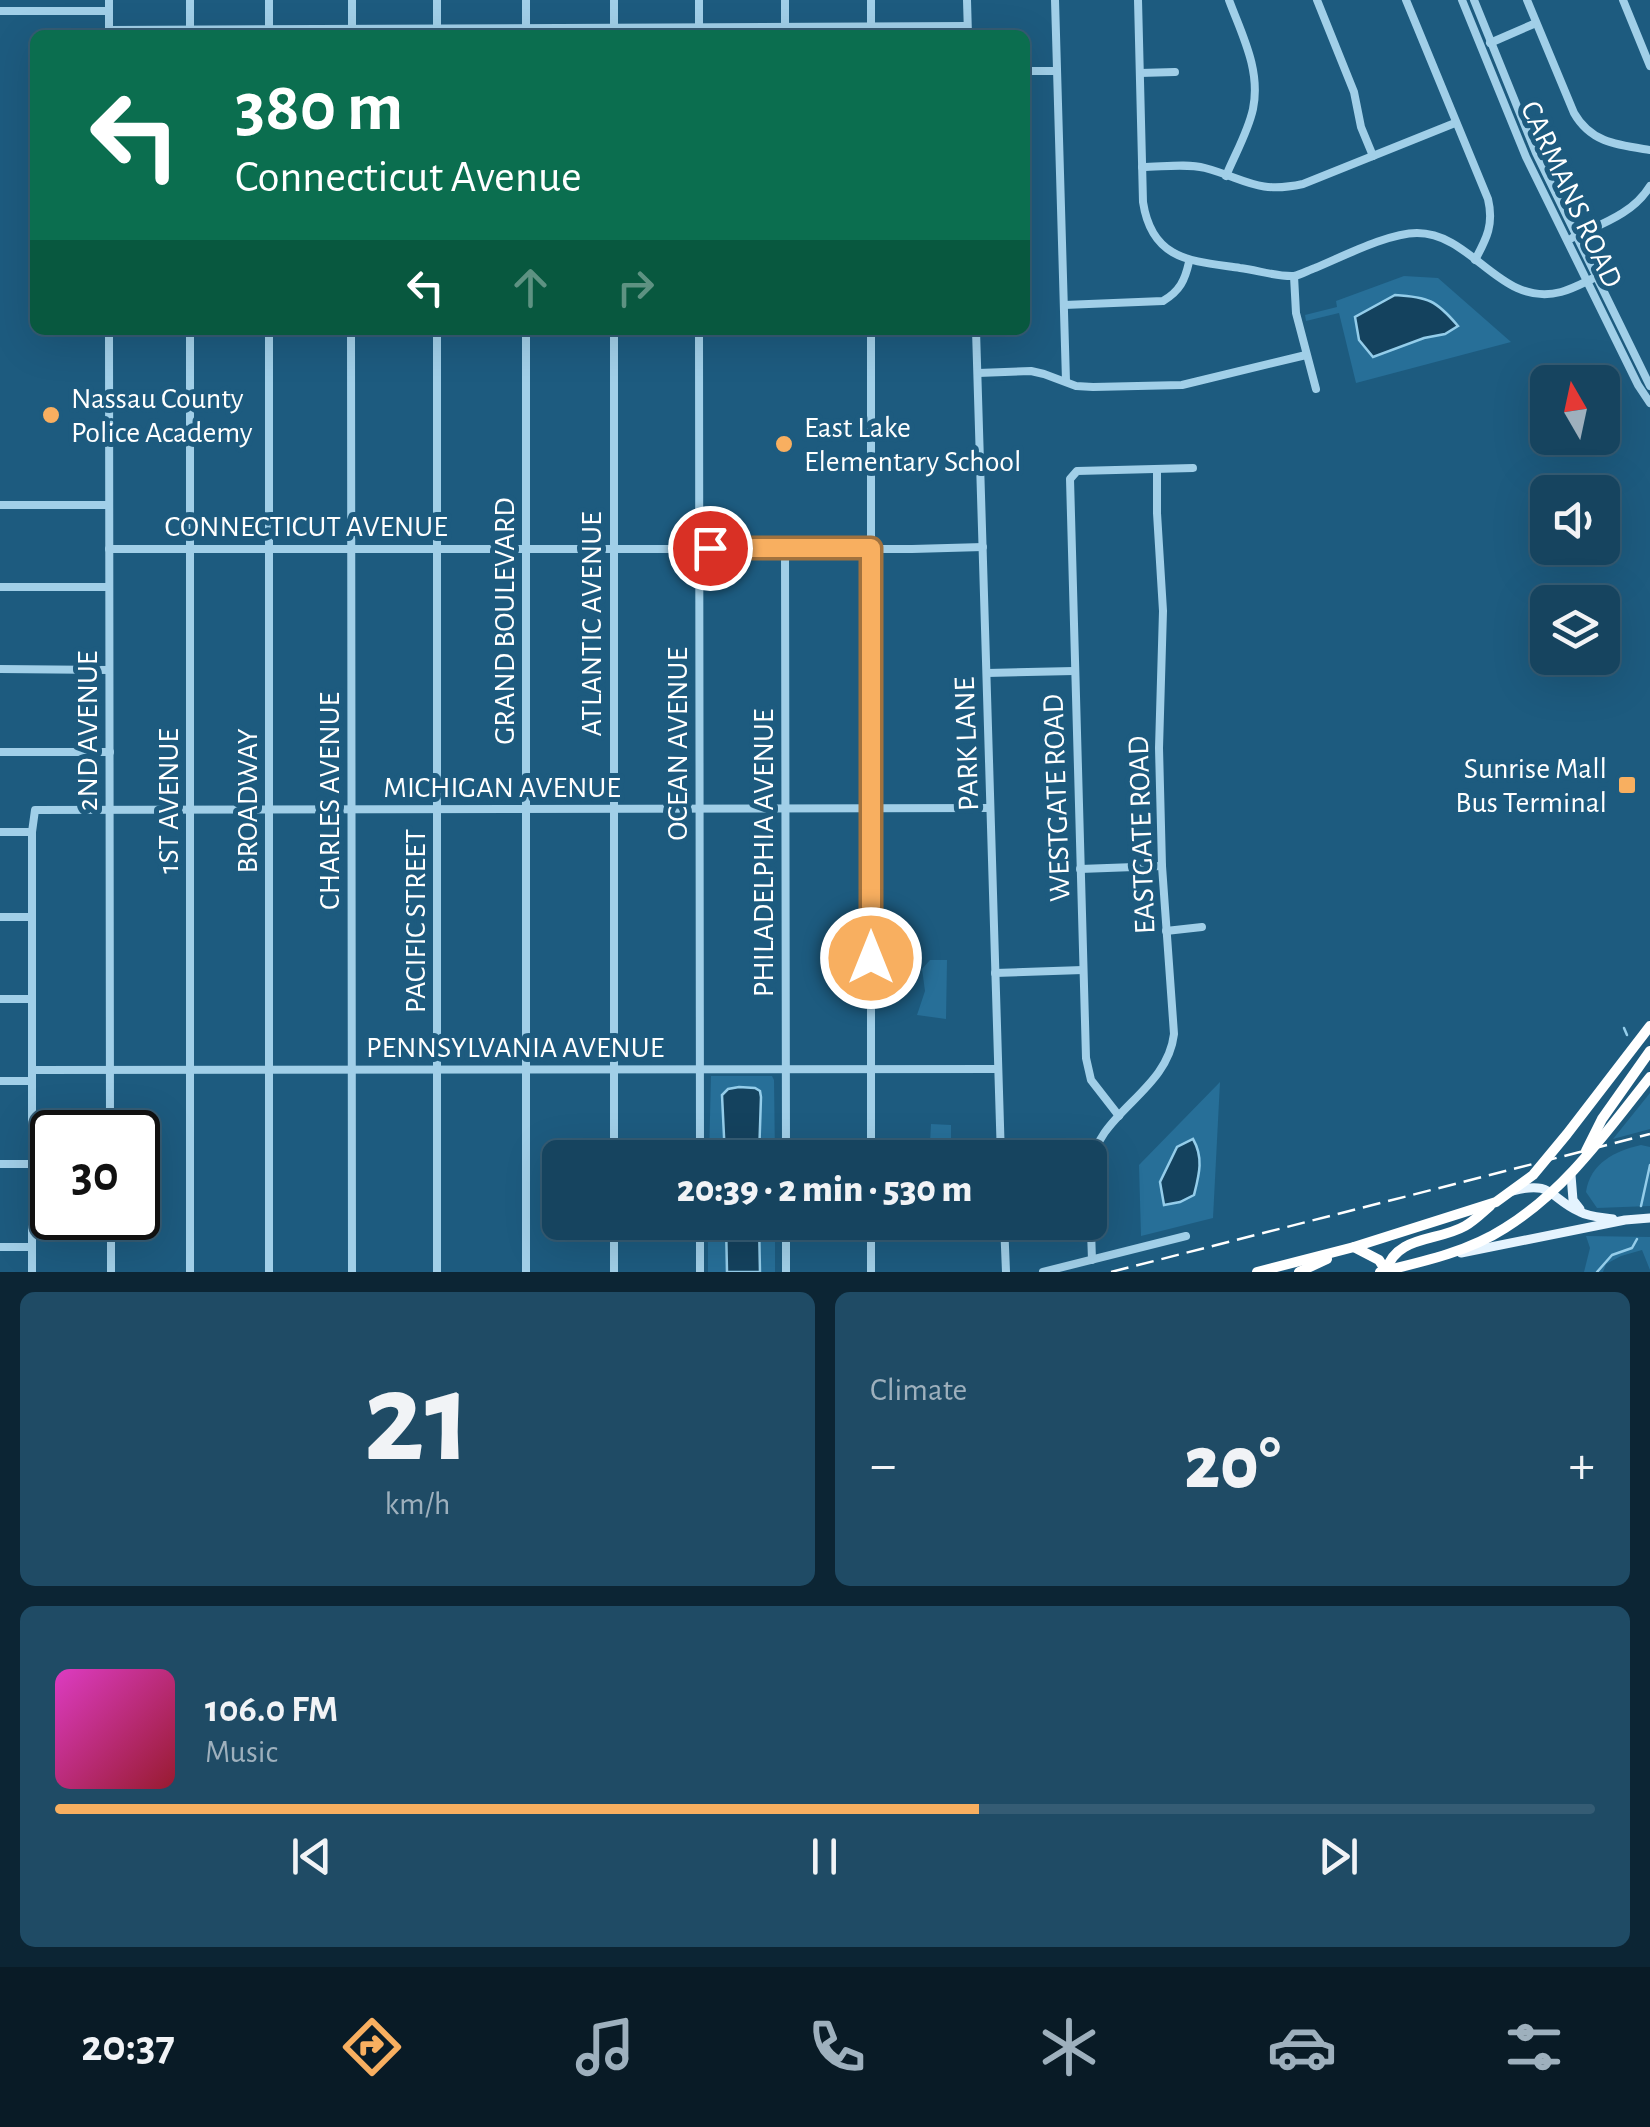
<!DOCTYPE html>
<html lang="en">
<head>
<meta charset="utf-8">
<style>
  :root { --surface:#16445f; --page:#1f4b65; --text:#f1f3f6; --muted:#9eb0bd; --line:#355c74; --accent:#f8af60 }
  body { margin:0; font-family:"Alegreya Sans",sans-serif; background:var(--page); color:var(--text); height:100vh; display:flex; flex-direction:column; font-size:38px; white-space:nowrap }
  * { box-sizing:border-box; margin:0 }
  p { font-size:32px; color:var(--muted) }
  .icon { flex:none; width:55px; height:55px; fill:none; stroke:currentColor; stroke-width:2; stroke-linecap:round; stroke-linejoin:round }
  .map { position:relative; height:1272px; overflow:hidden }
  .details { display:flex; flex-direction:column; gap:20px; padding:20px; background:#0c2534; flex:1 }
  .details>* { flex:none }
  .banner { position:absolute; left:30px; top:30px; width:1000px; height:305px; border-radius:15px; box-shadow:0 10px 40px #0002,0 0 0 2px var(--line); background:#0b6e4f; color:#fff; overflow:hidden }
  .needle { width:65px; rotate:351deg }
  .tools { position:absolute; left:1530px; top:365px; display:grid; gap:20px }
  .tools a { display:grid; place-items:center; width:90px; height:90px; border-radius:15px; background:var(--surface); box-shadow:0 10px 40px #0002,0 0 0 2px var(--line); font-size:50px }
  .speed { position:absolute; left:30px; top:1110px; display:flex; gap:20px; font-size:50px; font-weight:700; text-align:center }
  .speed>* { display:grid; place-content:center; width:130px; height:130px; border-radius:50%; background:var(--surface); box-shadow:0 10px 40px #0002,0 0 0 2px var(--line); line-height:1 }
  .speed .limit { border:5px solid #111; border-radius:15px; background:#fff; color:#111 }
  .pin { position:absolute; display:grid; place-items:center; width:85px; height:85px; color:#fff; margin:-42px; border:5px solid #fff; border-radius:50%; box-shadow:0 2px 10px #0007 }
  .me { position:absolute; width:110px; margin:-55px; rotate:0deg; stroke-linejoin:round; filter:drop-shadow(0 0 8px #0008) }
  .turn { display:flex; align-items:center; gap:35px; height:210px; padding:0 40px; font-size:45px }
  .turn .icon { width:130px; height:130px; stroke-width:2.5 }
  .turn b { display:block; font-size:70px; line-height:85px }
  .lanes { display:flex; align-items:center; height:95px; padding:0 40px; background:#0003; justify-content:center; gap:50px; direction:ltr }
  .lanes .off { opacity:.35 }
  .big { font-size:75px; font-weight:800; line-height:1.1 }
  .details .tile { flex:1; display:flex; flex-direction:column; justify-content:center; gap:15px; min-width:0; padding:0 35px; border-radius:15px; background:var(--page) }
  .details .dial { align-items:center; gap:0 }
  .dial b { font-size:130px; line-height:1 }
  .song { display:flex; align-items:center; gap:30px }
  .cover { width:120px; height:120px; border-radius:15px; background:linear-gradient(135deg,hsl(310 70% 55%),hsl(350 70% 35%)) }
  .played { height:10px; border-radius:5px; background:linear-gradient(90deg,var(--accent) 60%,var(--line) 60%) }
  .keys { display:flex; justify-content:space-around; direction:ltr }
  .heat { display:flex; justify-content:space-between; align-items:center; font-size:55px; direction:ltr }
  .details .tiles { flex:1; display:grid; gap:20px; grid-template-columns:1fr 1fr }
  .tile:last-child { grid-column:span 2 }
  .trip { position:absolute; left:542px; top:1140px; width:565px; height:100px; border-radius:15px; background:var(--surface); box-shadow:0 10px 40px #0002,0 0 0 2px var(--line); font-weight:800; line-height:100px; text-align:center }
  .tabs { display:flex; height:160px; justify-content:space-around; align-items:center; background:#091b26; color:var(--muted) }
  .tabs .icon { width:70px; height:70px }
  .tabs .selected { color:var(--accent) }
  .tabs b { font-size:45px; color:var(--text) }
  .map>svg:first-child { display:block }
</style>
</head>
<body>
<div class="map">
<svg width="1650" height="1272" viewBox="0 0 1650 1272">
  <rect width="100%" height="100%" fill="#1d5b7f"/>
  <!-- green -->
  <g fill="#276f98">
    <path d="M1404 276 1438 278 1511 342 1356 383 1339 313 1306 321 1305 315 1337 307 1336 301Z"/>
    <path d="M930 960H947L946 1019 917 1015 925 991 922 969Z"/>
    <path d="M711 1076H772L774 1080 775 1157 709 1158Z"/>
    <path d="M1220 1082 1213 1218 1141 1236 1139 1165Z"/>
    <path d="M1650 1093V1129L1613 1139Z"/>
    <path d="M931 1124 951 1125V1157H933L930 1143Z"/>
    <path d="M1641 1145 1650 1147V1206L1597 1208 1586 1192C1590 1163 1615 1151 1641 1145Z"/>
    <rect x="708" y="1223" width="67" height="49"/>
    <path d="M1586 1236 1650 1237V1270L1642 1250 1621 1256 1606 1264 1603 1272H1584L1590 1248Z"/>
  </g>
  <!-- water -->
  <g fill="#14425e" stroke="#94cdea" stroke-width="2.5">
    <path d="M1395 295C1428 297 1436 300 1458 326L1445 334 1424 338 1373 357 1359 340 1355 317Z"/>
    <path d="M739 1087 755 1088 760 1091 761 1097 759 1157H725L722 1095 728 1089Z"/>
    <path d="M1193 1139C1204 1158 1199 1175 1194 1195L1180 1202 1164 1205 1160 1182 1177 1147Z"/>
    <path d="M726 1223H759L760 1272H727Z"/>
  </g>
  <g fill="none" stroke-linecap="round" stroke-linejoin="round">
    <!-- stream -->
    <g stroke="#94cdea" stroke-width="2.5">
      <path d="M1624 1028 1627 1035"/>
      <path d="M1641 1206 1650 1165"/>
      <path d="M1597 1272 1612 1255 1632 1248 1637 1239"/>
    </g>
    <!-- minor -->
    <g stroke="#a1cfe8" stroke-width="8">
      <path d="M109 0V35"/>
      <path d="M352 0V35"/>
      <path d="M967 0 968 35"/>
      <path d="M1055 0 1066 381"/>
      <path d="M1138 0 1143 202C1152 261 1192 261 1240 268 1257 270 1277 277 1294 276 1300 275 1309 270 1315 268 1342 257 1388 233 1417 233 1473 233 1500 308 1561 292 1573 289 1585 282 1596 277"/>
      <path d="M1317 0 1354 92 1361 127 1373 156"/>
      <path d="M1406 0 1488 199C1494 224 1487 238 1475 260"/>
      <path d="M1462 0 1526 157 1638 385 1650 403"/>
      <path d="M1474 0 1536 153 1650 386"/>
      <path d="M1527 0 1574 113C1591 143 1618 145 1650 150"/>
      <path d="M1623 0 1650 66"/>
      <path d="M0 11H109"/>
      <path d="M110 30 967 26"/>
      <path d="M190 35V0"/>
      <path d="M269 35V0"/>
      <path d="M437 35V0"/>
      <path d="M526 35V0"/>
      <path d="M614 35V0"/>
      <path d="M699 35V0"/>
      <path d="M785 35V0"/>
      <path d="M871 35V0"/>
      <path d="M1490 43 1536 23"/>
      <path d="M1025 71H1057"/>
      <path d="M1140 73 1175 72"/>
      <path d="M1142 167C1162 167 1186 163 1205 168 1246 179 1257 194 1303 184L1455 123"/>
      <path d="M1226 176C1235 154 1248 132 1253 109 1261 70 1242 35 1229 0"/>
      <path d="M1572 238C1601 224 1633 214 1650 186"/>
      <path d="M1294 276 1296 313 1316 389"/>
      <path d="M1064 305 1163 301C1180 291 1185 280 1189 262"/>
      <path d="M109 330 110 1132"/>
      <path d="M190 330V1272"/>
      <path d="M269 330V1272"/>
      <path d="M351 330 352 1272"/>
      <path d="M437 330V1272"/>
      <path d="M526 330V1272"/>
      <path d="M614 330V1158"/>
      <path d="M699 330 700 1158"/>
      <path d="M976 330 1001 1158"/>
      <path d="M978 373 1031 371 1044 374 1076 386 1093 387 1182 385 1306 355"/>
      <path d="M0 505H109"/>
      <path d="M785 548 786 1158"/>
      <path d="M109 549H912L983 547"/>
      <path d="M0 587H109"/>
      <path d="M0 669 109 670"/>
      <path d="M987 673 1074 671"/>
      <path d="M0 752H110"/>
      <path d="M0 832H32"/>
      <path d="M1080 869 1162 866"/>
      <path d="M0 917H32"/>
      <path d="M1166 931 1202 927"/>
      <path d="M995 973 1083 970"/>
      <path d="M0 999H32"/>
      <path d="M32 1070 998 1069"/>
      <path d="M0 1081H32"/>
      <path d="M1119 1116 1091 1080 1086 1058 1070 479 1077 471 1193 468"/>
      <path d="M871 1158V330"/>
      <path d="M0 1164H32"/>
      <path d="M1090 1170C1096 1112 1167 1093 1174 1034L1162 866 1159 748 1163 611 1157 513V469"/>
      <path d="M1090 1201 1092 1260"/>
      <path d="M111 1218V1272"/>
      <path d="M614 1222V1272"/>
      <path d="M700 1222V1272"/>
      <path d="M786 1222V1272"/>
      <path d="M871 1222V1272"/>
      <path d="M1004 1222 1006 1272"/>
      <path d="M0 1247H32"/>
      <path d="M32 1272V832L35 810 990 808"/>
      <path d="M1043 1272 1186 1236"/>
    </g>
    <!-- major -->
    <g stroke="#e4f3fe" stroke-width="9">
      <path d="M1571 1175 1573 1200 1580 1209"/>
      <path d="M1513 1191C1553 1180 1549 1198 1580 1212 1590 1217 1601 1217 1613 1219"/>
      <path d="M1461 1253 1625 1220 1650 1218"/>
    </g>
    <!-- highway -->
    <g stroke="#fff" stroke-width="10">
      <path d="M1586 1151 1602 1119 1650 1051"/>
      <path d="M1354 1247 1379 1260 1386 1271"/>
      <path d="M1386 1271C1396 1235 1437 1242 1465 1226 1474 1221 1482 1213 1490 1206"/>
      <path d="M1257 1272 1354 1247 1496 1202 1533 1175 1567 1134 1650 1026"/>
      <path d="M1299 1272 1327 1259"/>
      <path d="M1380 1272C1422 1262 1468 1252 1505 1228 1566 1190 1606 1132 1650 1077"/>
    </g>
    <!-- rail -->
    <path stroke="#fff" stroke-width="2.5" stroke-dasharray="18 8" stroke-linecap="butt" d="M1111 1272 1650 1134"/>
  </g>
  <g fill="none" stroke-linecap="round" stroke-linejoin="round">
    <!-- route casing -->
    <g stroke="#a1723e" stroke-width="25">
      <path id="route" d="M710 548H871V958"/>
    </g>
    <!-- route -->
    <use href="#route" stroke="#f8af60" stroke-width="18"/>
  </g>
  <!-- markers -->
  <g fill="#f8af60" stroke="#1d5b7f" stroke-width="4">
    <circle cx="51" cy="415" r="10"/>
    <circle cx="784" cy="444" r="10"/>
    <rect x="1617" y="775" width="20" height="20" rx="5"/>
  </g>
  <g text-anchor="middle" stroke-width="10" stroke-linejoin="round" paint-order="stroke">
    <!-- street labels -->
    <g font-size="30" fill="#fff" stroke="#1d5b7f">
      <text transform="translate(1572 194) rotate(65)" y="10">CARMANS ROAD</text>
      <text x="306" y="536">CONNECTICUT AVENUE</text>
      <text transform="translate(504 621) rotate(-90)" y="10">GRAND BOULEVARD</text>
      <text transform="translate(591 624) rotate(-90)" y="10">ATLANTIC AVENUE</text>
      <text transform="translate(87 731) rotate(-90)" y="10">2ND AVENUE</text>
      <text transform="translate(677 744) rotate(-90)" y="10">OCEAN AVENUE</text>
      <text transform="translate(966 744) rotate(-92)" y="10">PARK LANE</text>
      <text x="502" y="797">MICHIGAN AVENUE</text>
      <text transform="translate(1056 798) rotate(-92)" y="10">WESTGATE ROAD</text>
      <text transform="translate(168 801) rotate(-90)" y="10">1ST AVENUE</text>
      <text transform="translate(247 801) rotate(-90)" y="10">BROADWAY</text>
      <text transform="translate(329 801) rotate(-90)" y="10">CHARLES AVENUE</text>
      <text transform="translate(1141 835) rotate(-92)" y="10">EASTGATE ROAD</text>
      <text transform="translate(763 853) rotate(-90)" y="10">PHILADELPHIA AVENUE</text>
      <text transform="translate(415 921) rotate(-90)" y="10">PACIFIC STREET</text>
      <text x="515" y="1057">PENNSYLVANIA AVENUE</text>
    </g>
    <!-- poi labels -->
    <g font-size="30" fill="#fff" stroke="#1d5b7f" text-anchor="start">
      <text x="71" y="408">Nassau County<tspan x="71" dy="34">Police Academy</tspan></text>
      <text x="804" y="437">East Lake<tspan x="804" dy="34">Elementary School</tspan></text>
      <text x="1607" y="778" text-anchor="end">Sunrise Mall<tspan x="1607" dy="34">Bus Terminal</tspan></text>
    </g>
  </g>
</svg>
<div class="tools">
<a><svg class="needle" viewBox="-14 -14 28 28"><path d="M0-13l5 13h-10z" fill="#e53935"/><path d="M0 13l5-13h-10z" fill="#9eb0bd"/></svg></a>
<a><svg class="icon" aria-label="sound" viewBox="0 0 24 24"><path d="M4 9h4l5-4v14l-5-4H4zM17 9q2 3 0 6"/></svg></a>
<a><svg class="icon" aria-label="layers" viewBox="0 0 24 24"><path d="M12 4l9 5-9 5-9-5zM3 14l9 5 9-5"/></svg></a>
</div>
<div class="speed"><div class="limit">30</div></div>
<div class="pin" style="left:710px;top:548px;background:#d93025"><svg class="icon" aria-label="arrive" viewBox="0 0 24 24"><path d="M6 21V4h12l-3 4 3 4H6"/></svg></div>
<svg class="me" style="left:871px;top:958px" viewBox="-20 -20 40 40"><circle r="17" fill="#f8af60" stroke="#fff" stroke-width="3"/><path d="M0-11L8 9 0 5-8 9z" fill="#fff"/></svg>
<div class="trip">20:39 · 2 min · 530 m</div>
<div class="banner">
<div class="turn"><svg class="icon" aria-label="left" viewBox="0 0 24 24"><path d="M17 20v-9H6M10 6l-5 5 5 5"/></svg><div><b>380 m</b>Connecticut Avenue</div></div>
<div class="lanes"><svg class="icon" aria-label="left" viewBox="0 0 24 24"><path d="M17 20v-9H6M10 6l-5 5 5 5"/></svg><svg class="icon off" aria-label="ahead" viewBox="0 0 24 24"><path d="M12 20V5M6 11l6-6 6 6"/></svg><svg class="icon off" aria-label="right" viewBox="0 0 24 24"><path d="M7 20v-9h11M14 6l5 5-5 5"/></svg></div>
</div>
</div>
<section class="details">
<div class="tiles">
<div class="tile dial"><b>21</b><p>km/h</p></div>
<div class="tile"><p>Climate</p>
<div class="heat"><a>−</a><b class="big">20°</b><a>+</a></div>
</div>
<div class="tile">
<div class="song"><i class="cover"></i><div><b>106.0 FM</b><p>Music</p></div></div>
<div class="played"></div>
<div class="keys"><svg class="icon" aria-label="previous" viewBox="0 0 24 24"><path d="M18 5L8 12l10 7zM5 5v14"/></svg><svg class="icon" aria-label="pause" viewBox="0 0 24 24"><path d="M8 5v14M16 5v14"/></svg><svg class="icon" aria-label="next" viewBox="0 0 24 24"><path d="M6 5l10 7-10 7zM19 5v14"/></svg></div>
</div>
</div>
</section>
<nav class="tabs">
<b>20:37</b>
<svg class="icon selected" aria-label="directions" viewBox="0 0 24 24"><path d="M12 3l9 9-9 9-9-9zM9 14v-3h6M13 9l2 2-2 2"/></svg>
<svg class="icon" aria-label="music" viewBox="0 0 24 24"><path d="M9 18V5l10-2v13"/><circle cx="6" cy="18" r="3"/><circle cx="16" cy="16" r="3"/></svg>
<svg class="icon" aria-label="phone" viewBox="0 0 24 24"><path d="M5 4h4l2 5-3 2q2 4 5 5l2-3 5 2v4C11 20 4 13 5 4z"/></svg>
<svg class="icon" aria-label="climate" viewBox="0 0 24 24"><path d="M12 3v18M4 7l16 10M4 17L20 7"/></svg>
<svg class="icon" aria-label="car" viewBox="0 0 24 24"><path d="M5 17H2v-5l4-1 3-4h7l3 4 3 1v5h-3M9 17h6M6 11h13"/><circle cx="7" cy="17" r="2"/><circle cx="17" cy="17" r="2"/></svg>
<svg class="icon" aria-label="filters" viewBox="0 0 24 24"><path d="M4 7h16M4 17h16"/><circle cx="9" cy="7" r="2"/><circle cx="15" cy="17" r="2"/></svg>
</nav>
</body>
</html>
